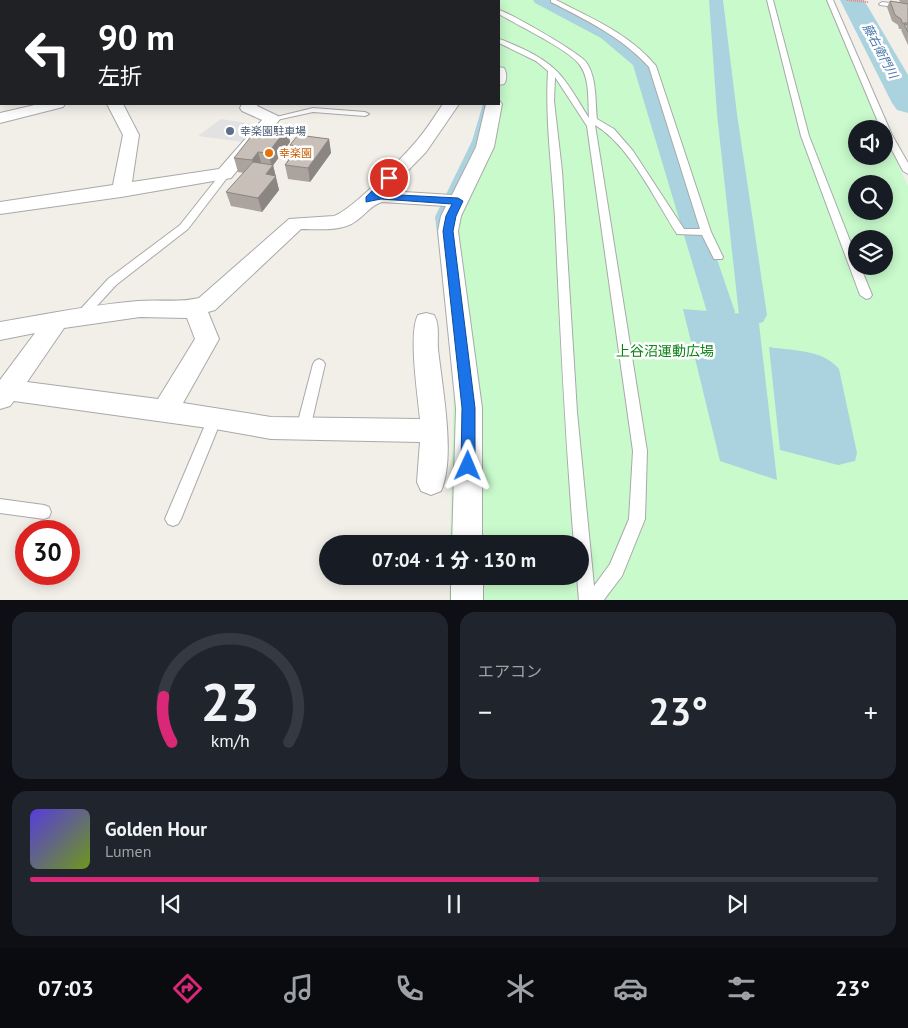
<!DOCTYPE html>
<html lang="ja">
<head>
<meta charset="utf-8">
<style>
  :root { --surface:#171b24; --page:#20242c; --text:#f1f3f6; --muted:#9ea1a6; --line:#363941; --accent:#db2777 }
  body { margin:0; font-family:"PT Sans","Noto Sans JP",sans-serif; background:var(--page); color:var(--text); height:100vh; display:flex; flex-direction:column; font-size:19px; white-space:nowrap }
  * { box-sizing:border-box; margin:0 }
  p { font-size:16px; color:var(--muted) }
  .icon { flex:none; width:28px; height:28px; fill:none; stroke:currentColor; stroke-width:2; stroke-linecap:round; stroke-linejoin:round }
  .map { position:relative; height:600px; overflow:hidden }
  .sheet { display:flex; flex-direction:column; gap:12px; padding:12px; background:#0d0f14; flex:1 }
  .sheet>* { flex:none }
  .hud { position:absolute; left:0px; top:0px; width:500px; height:105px; box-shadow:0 2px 12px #0003; background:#202124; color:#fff; overflow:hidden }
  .buttons { position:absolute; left:848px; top:120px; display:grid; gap:10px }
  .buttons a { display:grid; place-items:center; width:45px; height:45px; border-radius:50%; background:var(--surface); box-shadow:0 2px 12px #0003; font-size:25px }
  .speed { position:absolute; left:15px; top:520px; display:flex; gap:10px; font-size:25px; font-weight:700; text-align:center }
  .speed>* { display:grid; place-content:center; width:65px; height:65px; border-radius:50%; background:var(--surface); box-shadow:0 2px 12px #0003; line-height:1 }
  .speed .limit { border:8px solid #d22; background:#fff; color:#111 }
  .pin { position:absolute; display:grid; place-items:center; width:42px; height:42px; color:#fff; margin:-21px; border:2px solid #fff; border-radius:50%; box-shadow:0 1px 5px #0007 }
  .me { position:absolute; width:55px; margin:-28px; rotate:1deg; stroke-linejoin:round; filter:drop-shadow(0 0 4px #0008) }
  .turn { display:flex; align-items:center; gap:18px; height:105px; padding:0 15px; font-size:22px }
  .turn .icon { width:65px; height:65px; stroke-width:2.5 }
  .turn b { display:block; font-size:35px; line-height:42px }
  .big { font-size:38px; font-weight:800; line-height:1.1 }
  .sheet .card { flex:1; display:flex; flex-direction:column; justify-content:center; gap:8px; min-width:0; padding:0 18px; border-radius:15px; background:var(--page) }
  .sheet .dial { align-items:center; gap:0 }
  .dial svg { height:130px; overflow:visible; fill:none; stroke:var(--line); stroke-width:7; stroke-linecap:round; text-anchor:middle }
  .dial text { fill:var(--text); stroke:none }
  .song { display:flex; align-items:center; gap:15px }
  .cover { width:60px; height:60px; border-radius:8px; background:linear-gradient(135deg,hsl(250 70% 55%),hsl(80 70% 35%)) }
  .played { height:5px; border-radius:2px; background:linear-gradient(90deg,var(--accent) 60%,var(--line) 60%) }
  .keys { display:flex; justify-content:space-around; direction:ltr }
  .heat { display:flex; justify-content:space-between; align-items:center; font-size:28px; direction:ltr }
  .sheet .tiles { flex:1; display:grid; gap:12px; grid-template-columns:1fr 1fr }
  .card:last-child { grid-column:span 2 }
  .trip { position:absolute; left:319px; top:535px; width:270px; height:50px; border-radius:25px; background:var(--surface); box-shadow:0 2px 12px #0003; font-weight:800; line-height:50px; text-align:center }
  .tabs { display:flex; height:80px; justify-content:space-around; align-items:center; background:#090b0e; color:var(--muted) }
  .tabs .icon { width:35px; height:35px }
  .tabs .active { color:var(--accent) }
  .tabs b { font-size:22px; color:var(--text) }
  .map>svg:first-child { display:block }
</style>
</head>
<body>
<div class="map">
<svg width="908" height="601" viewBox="0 0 908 601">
  <rect width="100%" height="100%" fill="#f2efe9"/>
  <!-- park -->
  <path fill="#c8facc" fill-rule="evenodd" d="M396 0H827L881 129H856V156H884V134L908 186V600H449L450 576H580V544H450L458 201 488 104H499V1ZM856 184H884V211H856ZM856 239H884V266H856Z"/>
  <!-- parking -->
  <path fill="#e2e2e2" d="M221 119 259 125 244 142 198 136Z"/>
  <!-- water -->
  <g fill="#aad3df">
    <path d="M683 309 758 315 777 480 720 461Z"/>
    <path d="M769 347C792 351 823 349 839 369L857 453 855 461 838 465 780 450Z"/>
  </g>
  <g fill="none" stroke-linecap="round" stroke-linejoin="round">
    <!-- stream -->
    <g fill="#aad3df" fill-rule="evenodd">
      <path d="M385 0H389L390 1H386Z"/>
      <path d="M483 104H489L478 141 441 217 443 238 440 240H438L435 217 472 141Z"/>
    </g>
    <!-- canal -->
    <g fill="#aad3df" fill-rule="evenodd">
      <path d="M533 0H551L599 24 625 40 650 63 735 312 731 319 721 322 711 319 707 312 633 65 601 38 535 3Z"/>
      <path d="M709 0H723L737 114 767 315 763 322 753 325 743 322 739 315 717 114Z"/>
    </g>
    <!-- river -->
    <path fill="#aad3df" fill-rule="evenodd" d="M840 0H864L908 75V113L897 110 892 103Z"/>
    <!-- service casing -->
    <g stroke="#a9a9a9" stroke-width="2">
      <g id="service">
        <path d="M417 0H423L424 1H418Z"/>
        <path d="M480 0H486L487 1H481Z"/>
        <path d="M551 0H556C591 18 630 34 656 66L711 232 723 257 722 259H714L702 235 677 234C655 200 630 146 595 125L647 451 645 519 622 576 603 601H579L577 576H580V544H574C565 435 560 327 555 218 552 169 545 120 548 71L536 61 499 43V39C506 41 514 45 521 48 562 67 566 82 589 118 588 101 590 77 579 64 568 49 517 25 499 14V10C512 14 578 52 586 62 597 77 595 101 597 119L614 129 633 151 684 229H700L649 67C622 37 586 20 551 2ZM555 77 587 126 633 451 629 519 610 564 594 586 577 412 562 171 554 101Z"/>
        <path d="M767 0H773L809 136 856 256V266H860L872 295 870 298 866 299 860 295 801 136Z"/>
        <path d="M827 0H833L892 135 908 163V174L903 171 884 135V129H881Z"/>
        <path d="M882 2 908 5V9L880 5 879 4Z"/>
        <path d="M313 108 365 112 369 114 365 116 313 112 272 121 268 119Z"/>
        <path d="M225 171 230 174 188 229 116 285 85 319H77L75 316 77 313 108 279 180 225 222 172Z"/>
        <path d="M319 359 323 361 325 364 310 429 308 433 303 435 298 433 296 429 313 364 315 361Z"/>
        <path d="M215 412 220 414 222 418 181 519 178 524 173 526 168 524 165 519 208 418 210 414Z"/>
        <path d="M0 499 44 505 49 507 51 512 49 517 44 519 0 513Z"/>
      </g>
    </g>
    <!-- minor casing -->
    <g stroke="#a9a9a9" stroke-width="2">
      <g id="minor">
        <path d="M151 0H164L165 1H152Z"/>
        <path d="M217 0H229L230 1H218Z"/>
        <rect x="391" y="0" width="12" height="1"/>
        <rect x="0" y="13" width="1" height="8"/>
        <rect x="0" y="65" width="1" height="8"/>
        <path d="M499 67 504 68C507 73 507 80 504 84L499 85Z"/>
        <path d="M499 100 502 104 494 147 461 216 458 231 482 408V544H452L456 408 438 231 441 216 446 206 382 202C371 205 365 215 356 221 342 232 318 229 301 229L215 310 208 312 219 339 183 403 271 417 420 419C418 397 408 333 418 315L426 313 434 315C440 325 437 338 438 349 442 386 456 458 441 491L431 495 421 491 417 482 420 442 271 439 215 429 14 401 10 406 0 409V380L35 333 0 340V322C46 314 91 305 138 301 159 299 179 303 199 298L289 219 334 216C352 210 400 160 414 144 425 132 434 117 443 104H459L426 152 388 191 452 195 476 147 486 104H499ZM140 317 187 318 195 339 158 399 27 382 64 328Z"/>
        <path d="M39 104H65L63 107 0 123V113Z"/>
        <path d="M107 104H123L139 135 132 182 219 169 262 120 242 111 240 108 242 104H258L257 106 278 116 280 119 231 178 121 197 0 214V202L113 185 123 135Z"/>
        <rect x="451" y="576" width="32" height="25"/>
      </g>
    </g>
    <!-- path -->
    <path stroke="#fa8072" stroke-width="2" stroke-dasharray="1 1" stroke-linecap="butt" d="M847 0 868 2"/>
    <!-- service -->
    <use href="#service" fill="#fff" fill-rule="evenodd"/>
    <!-- minor -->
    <use href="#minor" fill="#fff" fill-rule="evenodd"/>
  </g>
  <!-- wall -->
  <g fill="#aba49e">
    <path d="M899 0H908V45L901 30 902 29H899L898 25 892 21 887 7 890 1 900 2Z"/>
    <path d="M287 128 290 142 273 165 279 190 262 212 231 206 226 192 244 173 238 172 234 158Z"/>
    <path d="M329 139 331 153 310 182 288 179 285 165 292 155 290 145Z"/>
  </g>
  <!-- shaded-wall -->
  <g fill="#8b8681">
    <path d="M287 128 290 142 272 167 268 153Z"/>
    <path d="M329 139 331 153 310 182 308 168Z"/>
    <path d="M258 152 262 166 255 174 252 160Z"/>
    <path d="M273 165 279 190 262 212 258 198 266 174Z"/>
  </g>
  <!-- building -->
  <g fill="#c7bfb8" stroke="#8b8681">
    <path d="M890 1 908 4V23H902L901 19 895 15Z"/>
    <path d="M904 24 908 25V32Z"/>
    <path d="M260 125 287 128 268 153 258 152 252 160 234 158Z"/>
    <path d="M298 135 329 139 308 168 285 165 299 146 290 145Z"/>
    <path d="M253 162 273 165 266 174 276 176 258 198 226 192Z"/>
  </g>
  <!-- route -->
  <path fill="#1a73e8" stroke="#114b97" d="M386 176H392L393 178 380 194 458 198 463 201 456 216 453 231 475 408V466L473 471 468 472 463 471 461 466 462 408 443 231 446 216 452 204 381 199 366 202V197Z"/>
  <!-- markers -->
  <circle fill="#5c6f8a" stroke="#fff" stroke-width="2" cx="230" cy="131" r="5"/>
  <circle fill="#e8710a" stroke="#fff" stroke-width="2" cx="269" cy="153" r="5"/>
  <g text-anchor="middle" stroke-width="5" stroke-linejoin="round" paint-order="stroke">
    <!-- far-service labels -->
    <g font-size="11" fill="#4e5e75" stroke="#fff" text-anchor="start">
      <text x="240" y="135">幸楽園駐車場</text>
    </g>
    <!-- far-food labels -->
    <g font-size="11" fill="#c56008" stroke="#fff" text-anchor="start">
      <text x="279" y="157">幸楽園</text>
    </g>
    <!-- far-water labels -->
    <g font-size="12" font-style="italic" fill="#4a7aab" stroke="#fff">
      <text transform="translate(880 51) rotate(62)" y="4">藤右衛門川</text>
    </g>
    <!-- park labels -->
    <g font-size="14" fill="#0c8416" stroke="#fff">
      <text x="665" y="356">上谷沼運動広場</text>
    </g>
  </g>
</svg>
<div class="buttons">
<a><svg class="icon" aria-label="sound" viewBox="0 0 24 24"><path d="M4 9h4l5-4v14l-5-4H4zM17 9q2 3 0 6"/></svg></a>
<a><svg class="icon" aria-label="search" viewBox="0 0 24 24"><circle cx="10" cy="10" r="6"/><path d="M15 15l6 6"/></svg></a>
<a><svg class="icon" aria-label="layers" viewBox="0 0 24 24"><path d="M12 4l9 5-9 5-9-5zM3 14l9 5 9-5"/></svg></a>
</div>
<div class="speed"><div class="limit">30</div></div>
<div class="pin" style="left:389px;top:178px;background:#d93025"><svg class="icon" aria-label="arrive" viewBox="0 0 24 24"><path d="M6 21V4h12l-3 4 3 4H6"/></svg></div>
<svg class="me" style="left:468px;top:466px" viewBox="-20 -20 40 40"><path d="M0-17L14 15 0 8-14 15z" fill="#1a73e8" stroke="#fff" stroke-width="4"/></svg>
<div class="trip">07:04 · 1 分 · 130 m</div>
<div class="hud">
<div class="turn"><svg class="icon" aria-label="left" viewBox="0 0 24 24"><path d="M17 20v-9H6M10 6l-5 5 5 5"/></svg><div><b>90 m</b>左折</div></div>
</div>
</div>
<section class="sheet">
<div class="tiles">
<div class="card dial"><svg viewBox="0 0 100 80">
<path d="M14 69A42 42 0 1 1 86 69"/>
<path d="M14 69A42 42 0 0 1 9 41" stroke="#db2777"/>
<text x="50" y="56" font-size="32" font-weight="700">23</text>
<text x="50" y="72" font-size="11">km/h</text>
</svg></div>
<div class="card"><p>エアコン</p>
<div class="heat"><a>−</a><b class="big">23°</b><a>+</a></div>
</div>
<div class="card">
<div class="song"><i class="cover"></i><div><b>Golden Hour</b><p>Lumen</p></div></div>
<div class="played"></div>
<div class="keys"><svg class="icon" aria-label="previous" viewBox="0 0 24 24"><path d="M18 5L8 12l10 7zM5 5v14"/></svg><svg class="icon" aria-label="pause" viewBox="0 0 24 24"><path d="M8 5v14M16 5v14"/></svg><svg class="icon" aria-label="next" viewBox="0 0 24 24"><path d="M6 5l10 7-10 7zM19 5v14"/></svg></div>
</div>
</div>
</section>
<nav class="tabs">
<b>07:03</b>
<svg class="icon active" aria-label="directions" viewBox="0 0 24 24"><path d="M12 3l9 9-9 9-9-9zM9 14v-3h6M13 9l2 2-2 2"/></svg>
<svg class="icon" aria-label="music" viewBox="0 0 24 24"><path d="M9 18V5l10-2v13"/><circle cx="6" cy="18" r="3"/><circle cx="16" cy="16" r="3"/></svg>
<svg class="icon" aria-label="phone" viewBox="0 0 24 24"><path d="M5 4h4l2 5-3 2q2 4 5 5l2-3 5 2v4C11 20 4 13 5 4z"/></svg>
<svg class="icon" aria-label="climate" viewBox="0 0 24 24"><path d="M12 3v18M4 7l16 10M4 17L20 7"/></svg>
<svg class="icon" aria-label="car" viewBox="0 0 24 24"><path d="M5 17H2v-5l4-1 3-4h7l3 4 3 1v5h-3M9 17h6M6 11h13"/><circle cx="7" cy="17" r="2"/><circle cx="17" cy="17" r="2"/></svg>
<svg class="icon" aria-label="filters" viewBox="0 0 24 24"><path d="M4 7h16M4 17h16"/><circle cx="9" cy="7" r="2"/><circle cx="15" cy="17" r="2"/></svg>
<b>23°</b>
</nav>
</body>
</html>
